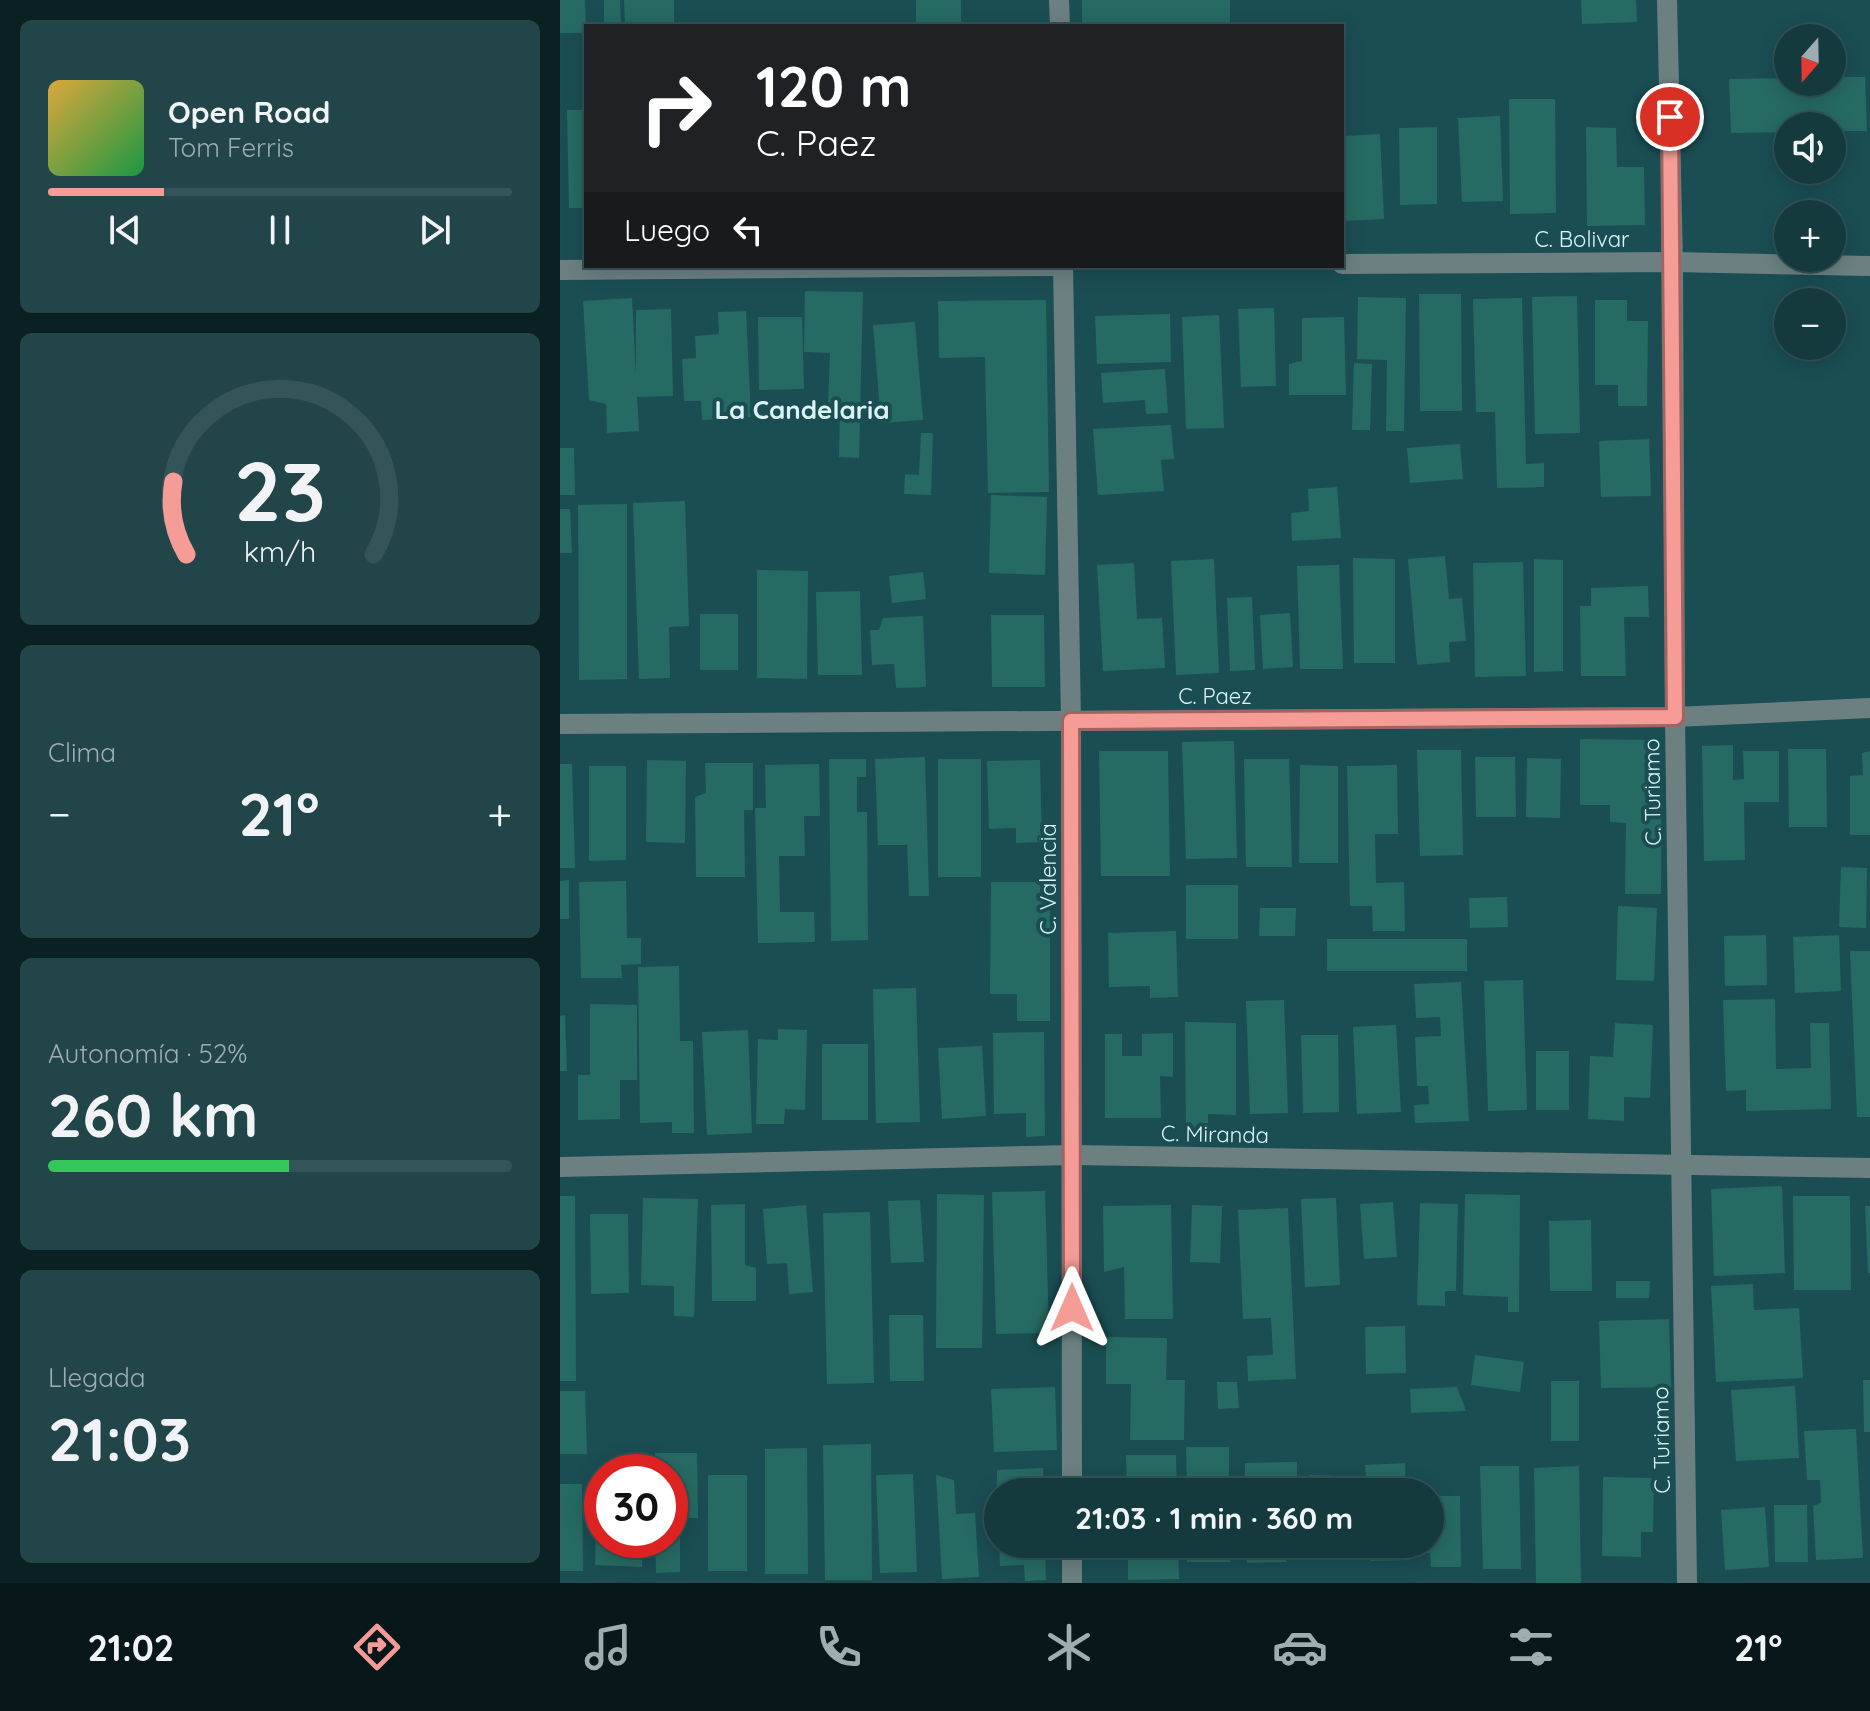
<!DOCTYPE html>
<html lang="es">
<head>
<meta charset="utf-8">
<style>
  :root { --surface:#143a3e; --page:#214549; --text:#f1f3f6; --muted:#9dadb0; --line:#335458; --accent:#f59c96 }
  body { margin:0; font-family:Quicksand,sans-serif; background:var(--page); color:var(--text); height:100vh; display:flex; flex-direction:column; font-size:30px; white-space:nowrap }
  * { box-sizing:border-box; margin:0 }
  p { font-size:26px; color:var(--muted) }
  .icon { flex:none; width:44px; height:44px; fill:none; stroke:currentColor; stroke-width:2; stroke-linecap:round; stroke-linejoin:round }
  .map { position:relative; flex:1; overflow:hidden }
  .sheet { display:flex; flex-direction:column; gap:20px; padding:20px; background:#0b2022; width:560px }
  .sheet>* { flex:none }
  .top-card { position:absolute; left:24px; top:24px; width:760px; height:244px; border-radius:0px; box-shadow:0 4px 20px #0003,0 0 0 2px var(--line); background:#202124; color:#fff; overflow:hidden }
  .needle { width:52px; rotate:200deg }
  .controls { position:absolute; left:1214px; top:24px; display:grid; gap:16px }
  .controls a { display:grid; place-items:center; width:72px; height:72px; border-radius:50%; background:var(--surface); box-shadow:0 4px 20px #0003,0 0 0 2px var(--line); font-size:40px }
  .speed { position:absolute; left:24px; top:1454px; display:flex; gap:16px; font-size:40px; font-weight:700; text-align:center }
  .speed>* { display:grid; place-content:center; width:104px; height:104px; border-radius:50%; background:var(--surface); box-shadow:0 4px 20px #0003,0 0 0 2px var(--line); line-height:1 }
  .speed .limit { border:12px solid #d22; background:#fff; color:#111 }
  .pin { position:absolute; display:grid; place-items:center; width:68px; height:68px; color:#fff; margin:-34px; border:4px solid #fff; border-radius:50%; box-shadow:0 2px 8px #0007 }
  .me { position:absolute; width:88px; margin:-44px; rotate:0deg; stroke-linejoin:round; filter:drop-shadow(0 0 6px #0008) }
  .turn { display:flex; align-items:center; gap:28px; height:168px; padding:0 40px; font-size:36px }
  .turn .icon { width:104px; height:104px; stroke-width:2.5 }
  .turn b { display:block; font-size:56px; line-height:68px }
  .then { display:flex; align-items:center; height:76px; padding:0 40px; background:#0003; gap:16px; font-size:30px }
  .big { font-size:60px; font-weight:700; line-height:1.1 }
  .sheet .tile { flex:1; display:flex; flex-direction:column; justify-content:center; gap:12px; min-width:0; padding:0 28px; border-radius:12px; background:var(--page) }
  .sheet .dial { align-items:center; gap:0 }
  .dial svg { height:208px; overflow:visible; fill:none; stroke:var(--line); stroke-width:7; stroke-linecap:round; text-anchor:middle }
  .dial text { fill:var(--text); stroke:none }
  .song { display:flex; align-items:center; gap:24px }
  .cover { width:96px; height:96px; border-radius:12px; background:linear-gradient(135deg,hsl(40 70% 55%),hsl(140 70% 35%)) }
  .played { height:8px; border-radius:4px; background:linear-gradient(90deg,var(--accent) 25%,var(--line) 25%) }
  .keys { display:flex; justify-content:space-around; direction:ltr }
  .heat { display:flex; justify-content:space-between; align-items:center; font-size:44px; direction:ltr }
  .charge { height:12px; border-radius:6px; background:linear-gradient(90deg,#34c759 52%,var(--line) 0) }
  .trip { position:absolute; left:424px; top:1478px; width:460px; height:80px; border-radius:40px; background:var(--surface); box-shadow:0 4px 20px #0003,0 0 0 2px var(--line); font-weight:700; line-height:80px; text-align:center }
  .dock { display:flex; height:128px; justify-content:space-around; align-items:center; background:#081719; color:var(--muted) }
  .dock .icon { width:56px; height:56px }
  .dock .on { color:var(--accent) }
  .dock b { font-size:36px; color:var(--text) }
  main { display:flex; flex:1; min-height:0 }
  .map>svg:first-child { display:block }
</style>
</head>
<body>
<main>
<section class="sheet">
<div class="tile">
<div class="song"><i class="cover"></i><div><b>Open Road</b><p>Tom Ferris</p></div></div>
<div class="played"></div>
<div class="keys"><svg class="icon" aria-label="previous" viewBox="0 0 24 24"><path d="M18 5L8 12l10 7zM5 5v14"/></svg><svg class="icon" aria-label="pause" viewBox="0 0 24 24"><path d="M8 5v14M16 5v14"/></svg><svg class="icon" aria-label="next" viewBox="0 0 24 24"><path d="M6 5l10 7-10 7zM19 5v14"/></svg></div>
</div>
<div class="tile dial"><svg viewBox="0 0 100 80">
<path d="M14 69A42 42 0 1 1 86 69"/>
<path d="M14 69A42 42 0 0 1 9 41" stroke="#f59c96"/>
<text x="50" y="56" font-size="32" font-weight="700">23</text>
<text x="50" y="72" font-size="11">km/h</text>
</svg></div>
<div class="tile"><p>Clima</p>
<div class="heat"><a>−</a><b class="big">21°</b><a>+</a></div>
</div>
<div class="tile"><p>Autonomía · 52%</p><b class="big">260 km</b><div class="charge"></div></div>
<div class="tile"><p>Llegada</p><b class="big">21:03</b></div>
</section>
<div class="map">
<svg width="1310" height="1583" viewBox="0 0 1310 1583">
  <rect width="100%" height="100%" fill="#1a4e53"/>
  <!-- building -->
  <g fill="#266b63">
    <path d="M0 0H25L26 33H0Z"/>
    <path d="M44 0H60L61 26H44Z"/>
    <path d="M64 0H114V26H65Z"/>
    <rect x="356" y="0" width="45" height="26"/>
    <rect x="522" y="0" width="148" height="26"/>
    <path d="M1021 0H1076L1077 22 1022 24Z"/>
    <path d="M291 22 329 23V26H291Z"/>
    <path d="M1272 77H1305L1307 131H1272V126H1228V132L1171 133 1169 79 1228 78V82H1272Z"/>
    <path d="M949 99H995L996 213 950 214Z"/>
    <path d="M7 110H26V208H9Z"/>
    <path d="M940 116 943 201 902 202 898 118Z"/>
    <path d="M877 127V204L840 205 839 128Z"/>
    <path d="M1026 127 1056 128 1057 167H1084L1085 225 1027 226Z"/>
    <path d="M820 134 824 219 784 221 782 136Z"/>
    <path d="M245 291 303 292 299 458 279 457 280 405H268L270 353 244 352Z"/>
    <path d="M859 294H901L902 411H860Z"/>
    <path d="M1017 296 1020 433 975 434 972 297Z"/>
    <path d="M798 297 846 298 844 431H826L827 360 797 359Z"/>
    <path d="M72 298 76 375V310L111 309 113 396 77 397 79 431 47 433 46 404 29 400 23 301Z"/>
    <path d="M962 298 966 464 984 463V487L937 488 935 412H916L913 299Z"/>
    <path d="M486 300 489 492 428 493 425 357 379 358 378 301Z"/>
    <path d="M1035 300H1067V321H1088L1087 406H1058V385H1035Z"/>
    <path d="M714 308 716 386 681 387 678 309Z"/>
    <path d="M186 311 191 417 142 420 141 401H124L122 359 136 358 135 336 159 334 158 312Z"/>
    <path d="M610 314 611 362 537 364 535 316Z"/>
    <path d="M659 315 664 428 626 429 622 317Z"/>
    <path d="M198 317H242L244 389 199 390Z"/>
    <path d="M784 317 786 395H729V364L742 361V318Z"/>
    <path d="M355 322 363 420 321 423 313 325Z"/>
    <path d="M794 363 812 364 810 430H792Z"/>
    <path d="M605 369 608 413 586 414 585 400 543 403 541 373Z"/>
    <path d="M611 425 614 459 601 460 604 491 538 495 533 429Z"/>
    <path d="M361 433H373L371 495 344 494 345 474 359 475Z"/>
    <path d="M1089 439 1091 496 1041 497 1039 441Z"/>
    <path d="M900 444 903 479 850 483 847 448Z"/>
    <path d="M0 448H14L15 495H0Z"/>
    <path d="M777 487 781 538 732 541 731 513 749 511 748 489Z"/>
    <path d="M431 495 487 497 485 575 429 573Z"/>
    <path d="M125 501 129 626 109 627 110 678 79 679 73 503Z"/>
    <path d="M67 504V679L19 680 18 505Z"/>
    <path d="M0 509H10L12 553H0Z"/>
    <path d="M885 556 889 599 902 598 906 641 889 642 890 662 857 665 848 559Z"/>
    <path d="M793 558 835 559V663H794Z"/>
    <path d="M654 559 659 673 616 675 611 561Z"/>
    <path d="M974 559 1003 560V671L974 672Z"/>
    <path d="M963 562 966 676 915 677 913 563Z"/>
    <path d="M574 563 577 619 602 618 605 668 543 671 537 565Z"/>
    <path d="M779 565 783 669H740L737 566Z"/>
    <path d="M197 570 248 571 247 679 197 678Z"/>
    <path d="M363 572 366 599 332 603 329 576Z"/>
    <path d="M1088 586 1089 617H1064L1066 676H1021L1020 606H1031V588Z"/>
    <path d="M300 591 302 675H258L256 592Z"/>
    <path d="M692 597 695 670 670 671 667 598Z"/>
    <path d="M730 613 733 667 703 669 700 615Z"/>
    <rect x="140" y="614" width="38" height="56"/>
    <path d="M431 615H484L485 687H432Z"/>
    <path d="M363 616 366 687 336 688 334 664 312 665 310 630H319L323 618Z"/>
    <path d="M1020 739 1102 740 1101 894H1065L1066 823 1050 822V805H1020Z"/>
    <path d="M674 741 677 858 626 859 622 742Z"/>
    <path d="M1173 745V780L1184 779 1183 751H1219V802H1184L1185 860 1144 861 1142 746Z"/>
    <path d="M1228 749H1266L1267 827H1229Z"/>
    <path d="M857 750H901L903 855 860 856Z"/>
    <path d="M539 751H608L610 876H541Z"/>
    <path d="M1310 751V835H1290V776L1303 775 1302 753Z"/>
    <path d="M365 757 369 896H349L347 845H318L315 759Z"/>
    <path d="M915 757H955L956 817H916Z"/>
    <path d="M967 758 1001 759 1000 818 966 817Z"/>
    <path d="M269 759H306V777H297V812H307L308 940 271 941Z"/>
    <rect x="378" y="759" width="43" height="118"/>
    <path d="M684 759H729L732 867H686Z"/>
    <path d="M87 760 126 761 125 843 86 842Z"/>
    <path d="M480 760 482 842 456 843V828L429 829 427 761Z"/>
    <path d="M145 763H193V810H184L185 877H136L135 797 146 793Z"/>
    <path d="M0 764H12L15 868H0Z"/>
    <path d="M259 764 260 816H244L245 856H219L220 912H254L255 942 198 943 195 808H206L205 765Z"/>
    <path d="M740 765 778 766V863H739Z"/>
    <path d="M837 765 838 834H815L816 883 844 882 845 931H813L812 906H790L787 766Z"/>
    <path d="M29 766H66V860L29 861Z"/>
    <path d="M1281 867 1307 868 1306 928 1279 927Z"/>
    <path d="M9 880V919H0V881Z"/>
    <path d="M66 881 67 938H81V964L61 965 62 978H21L19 882Z"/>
    <path d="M431 882H490V1021H457V994H430Z"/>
    <rect x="626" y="885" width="52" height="54"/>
    <path d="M947 897 948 927 910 928 909 898Z"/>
    <path d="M1058 906 1097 908 1094 981 1056 980Z"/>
    <path d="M700 908H736L735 936H699Z"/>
    <path d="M616 931 618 997 590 998V986L549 987 548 933Z"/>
    <path d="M1206 935 1207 985 1165 986 1164 936Z"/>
    <path d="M1279 935 1281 991 1235 993 1233 937Z"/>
    <rect x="767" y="939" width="140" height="32"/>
    <path d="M1290 951H1310V1117H1297Z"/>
    <path d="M119 966 120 1041H133L134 1133H112V1122L80 1123 78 967Z"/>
    <path d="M963 980 967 1110 928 1111 924 981Z"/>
    <path d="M901 982 909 1121 855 1123 854 1105 869 1104 868 1086H857L855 1037 881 1036 880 1017 856 1018 854 984Z"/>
    <path d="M356 988 360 1122 316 1123 313 989Z"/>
    <path d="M1215 999 1216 1069 1251 1068 1250 1023H1269L1271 1109 1186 1111V1090L1166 1091 1163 1000Z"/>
    <path d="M724 1000 728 1113 690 1114 686 1001Z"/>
    <path d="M30 1004 77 1005V1080H60V1119L18 1120V1075H30Z"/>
    <path d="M5 1015 7 1071H0V1016Z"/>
    <path d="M625 1022 676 1023V1115L648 1114V1134H626Z"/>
    <path d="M1055 1023 1093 1025 1090 1098 1064 1097V1121L1028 1119 1030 1056 1053 1057Z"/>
    <path d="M836 1025 841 1112 797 1114 793 1027Z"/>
    <path d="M218 1029 247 1030 245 1110 225 1109 224 1124H196L198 1039 218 1040Z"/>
    <path d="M188 1030 192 1133 147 1135 142 1032Z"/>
    <path d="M484 1032 485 1136 466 1137V1113L434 1114 433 1033Z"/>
    <path d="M613 1033V1077L600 1076 601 1118H545V1034H562V1056H582V1034Z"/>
    <path d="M741 1035H778L779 1112 743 1113Z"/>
    <rect x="262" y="1044" width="46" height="76"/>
    <path d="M422 1046 426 1116 382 1119 378 1048Z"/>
    <rect x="976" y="1051" width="33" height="59"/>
    <path d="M1222 1186 1225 1273 1154 1276 1151 1189Z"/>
    <path d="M485 1191 489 1333 436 1334 432 1192Z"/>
    <path d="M377 1194 424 1195 422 1348H376Z"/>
    <path d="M905 1194 960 1195 959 1312H948V1297L903 1295Z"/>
    <path d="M0 1196H15L16 1381H0Z"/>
    <path d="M1233 1196H1290L1291 1290H1234Z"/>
    <path d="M83 1198 138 1199 134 1317 114 1316V1286L81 1285Z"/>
    <path d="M776 1198 780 1285 745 1287 741 1199Z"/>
    <path d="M360 1200 364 1262 331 1263 328 1201Z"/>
    <path d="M833 1202 837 1257 804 1259 800 1204Z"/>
    <path d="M860 1203 898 1204 896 1291H885V1306L857 1305Z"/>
    <path d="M185 1204V1265L196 1268V1301H152L151 1205Z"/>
    <path d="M246 1205 253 1292 229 1294 227 1263 207 1264 203 1209Z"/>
    <path d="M611 1205 613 1319H565L564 1267 544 1272 543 1206Z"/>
    <path d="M632 1205 662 1206 660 1263 630 1262Z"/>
    <path d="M1305 1206H1310V1273H1308Z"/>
    <path d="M728 1208 736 1379 688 1381 687 1356 713 1355 711 1318 683 1319 678 1210Z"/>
    <path d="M310 1212 314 1383 267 1384 263 1213Z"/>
    <path d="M30 1214H68L69 1293 31 1294Z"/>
    <path d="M1031 1220 1032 1291H990L989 1221Z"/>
    <path d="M1056 1281H1090L1089 1298H1056Z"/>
    <path d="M1193 1284 1194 1310 1239 1308 1243 1378 1156 1382 1151 1286Z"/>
    <path d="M329 1315H363L364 1381H330Z"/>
    <path d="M1109 1319 1111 1387 1041 1388 1039 1321Z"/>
    <path d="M845 1326 846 1373 806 1374 805 1327Z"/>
    <path d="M546 1337 607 1338 606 1380H625L624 1440H570L571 1384H546Z"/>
    <path d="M915 1355 964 1362 960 1392 911 1385Z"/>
    <path d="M1303 1380H1310V1432H1304Z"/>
    <rect x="991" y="1381" width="28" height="60"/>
    <path d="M657 1382H677L679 1408 658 1409Z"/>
    <path d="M1235 1386 1239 1458 1176 1461 1171 1390Z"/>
    <path d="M495 1387 497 1450 434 1452 431 1389Z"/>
    <path d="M897 1387 906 1411 851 1413 850 1389Z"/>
    <path d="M0 1391H25L27 1454H0Z"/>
    <path d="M1296 1429 1303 1558 1256 1560 1253 1506 1261 1503 1260 1480H1247L1244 1431Z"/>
    <path d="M311 1444 312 1580H265L263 1445Z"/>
    <path d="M626 1447H669V1492H627Z"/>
    <path d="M247 1448 248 1574H205V1449Z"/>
    <path d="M95 1453H137L138 1518H120V1572L96 1573 95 1540H110V1472H95Z"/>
    <path d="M566 1455H616L617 1492H567Z"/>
    <path d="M737 1462V1491L685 1492V1463Z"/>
    <path d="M845 1463 846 1492H807L805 1465Z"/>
    <path d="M920 1466H959L961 1569H923Z"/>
    <path d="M1019 1466 1021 1583H976L974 1468Z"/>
    <path d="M483 1468V1492H437V1470Z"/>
    <path d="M38 1472H42V1540H83L82 1567 35 1565Z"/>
    <path d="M353 1474 357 1572 320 1573 316 1475Z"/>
    <rect x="148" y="1475" width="39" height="96"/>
    <path d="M376 1475 394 1480 396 1514 415 1513 419 1577 382 1579Z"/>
    <path d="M749 1475 780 1476 781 1492H749Z"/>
    <path d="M1043 1477 1094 1478 1093 1532H1081V1557L1042 1556Z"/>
    <path d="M0 1484H22L23 1571H0Z"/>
    <path d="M870 1496H900L901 1567H871L870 1553H859V1544H870Z"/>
    <path d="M1214 1505H1247L1248 1562H1215Z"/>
    <path d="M1205 1507 1209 1567 1165 1570 1161 1510Z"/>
    <path d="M439 1544H485L486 1580 465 1581 464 1565 440 1566Z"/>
    <path d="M568 1544H618L619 1579 568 1580Z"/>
    <rect x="627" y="1544" width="43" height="18"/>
    <path d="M686 1544H726V1562L687 1563Z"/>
    <rect x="749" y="1544" width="32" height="16"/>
    <path d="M809 1544H849V1560L810 1561Z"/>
  </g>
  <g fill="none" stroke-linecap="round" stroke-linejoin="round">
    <!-- minor -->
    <g stroke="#6c8082" stroke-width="20">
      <path d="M499 0 500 26"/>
      <path d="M1107 0 1113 262 1115 717 1127 1583"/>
      <path d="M782 264 1113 262 1310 266"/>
      <path d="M503 266 511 721 512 1492"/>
      <path d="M0 270 496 266"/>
      <path d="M0 724 1115 717 1310 708"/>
      <path d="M0 1167 513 1155 1310 1168"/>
      <path d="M512 1583V1544"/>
    </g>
  </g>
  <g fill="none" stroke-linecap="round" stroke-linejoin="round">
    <!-- route casing -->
    <g stroke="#9f6562" stroke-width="20">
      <path id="route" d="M512 1308 511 721 1115 717 1110 117"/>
    </g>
    <!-- route -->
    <use href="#route" stroke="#f59c96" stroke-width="14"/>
  </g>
  <g text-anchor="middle" stroke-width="8" stroke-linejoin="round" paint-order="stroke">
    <!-- street labels -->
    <g font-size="22" fill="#dbf5f7" stroke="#1a4e53">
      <text x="1022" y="247">C. Bolivar</text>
      <text x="655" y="704">C. Paez</text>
      <text transform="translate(1092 792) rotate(-91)" y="8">C. Turiamo</text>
      <text transform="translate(488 879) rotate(-90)" y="8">C. Valencia</text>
      <text transform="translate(655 1134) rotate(1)" y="8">C. Miranda</text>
      <text transform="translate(1101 1440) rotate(-91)" y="8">C. Turiamo</text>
    </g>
    <!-- quarter labels -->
    <g font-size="26" font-weight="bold" fill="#dbf5f7" stroke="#1a4e53">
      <text x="242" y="419">La Candelaria</text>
    </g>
  </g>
</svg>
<div class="controls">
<a><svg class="needle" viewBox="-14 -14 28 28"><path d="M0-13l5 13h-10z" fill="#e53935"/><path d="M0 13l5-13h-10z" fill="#9dadb0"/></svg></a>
<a><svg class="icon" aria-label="sound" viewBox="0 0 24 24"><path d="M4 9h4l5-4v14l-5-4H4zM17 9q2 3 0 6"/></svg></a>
<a>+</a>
<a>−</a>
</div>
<div class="speed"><div class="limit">30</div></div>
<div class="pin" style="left:1110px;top:117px;background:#d93025"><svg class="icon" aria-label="arrive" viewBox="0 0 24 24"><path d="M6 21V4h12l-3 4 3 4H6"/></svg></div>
<svg class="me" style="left:512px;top:1308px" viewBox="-20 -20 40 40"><path d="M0-17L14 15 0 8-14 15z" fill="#f59c96" stroke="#fff" stroke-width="4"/></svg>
<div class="trip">21:03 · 1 min · 360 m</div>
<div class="top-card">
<div class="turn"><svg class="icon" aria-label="right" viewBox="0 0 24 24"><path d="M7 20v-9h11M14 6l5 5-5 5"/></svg><div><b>120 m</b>C. Paez</div></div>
<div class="then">Luego<svg class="icon" aria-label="left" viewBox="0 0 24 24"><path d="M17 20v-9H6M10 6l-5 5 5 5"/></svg></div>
</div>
</div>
</main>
<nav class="dock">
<b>21:02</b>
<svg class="icon on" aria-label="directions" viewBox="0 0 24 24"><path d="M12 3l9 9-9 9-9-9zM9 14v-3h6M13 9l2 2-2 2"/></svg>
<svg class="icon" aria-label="music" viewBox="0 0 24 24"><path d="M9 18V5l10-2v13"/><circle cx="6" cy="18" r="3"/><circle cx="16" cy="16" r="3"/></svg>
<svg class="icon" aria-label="phone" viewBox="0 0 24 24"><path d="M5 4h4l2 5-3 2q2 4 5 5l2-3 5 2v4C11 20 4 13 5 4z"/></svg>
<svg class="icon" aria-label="climate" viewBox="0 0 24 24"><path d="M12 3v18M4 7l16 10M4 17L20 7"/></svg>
<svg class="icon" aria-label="car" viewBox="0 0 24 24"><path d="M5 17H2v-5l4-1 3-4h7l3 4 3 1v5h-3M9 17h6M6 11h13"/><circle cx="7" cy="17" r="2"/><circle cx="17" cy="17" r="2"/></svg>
<svg class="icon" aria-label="filters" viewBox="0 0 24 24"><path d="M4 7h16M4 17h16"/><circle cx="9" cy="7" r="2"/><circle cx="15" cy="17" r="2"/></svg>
<b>21°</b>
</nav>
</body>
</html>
